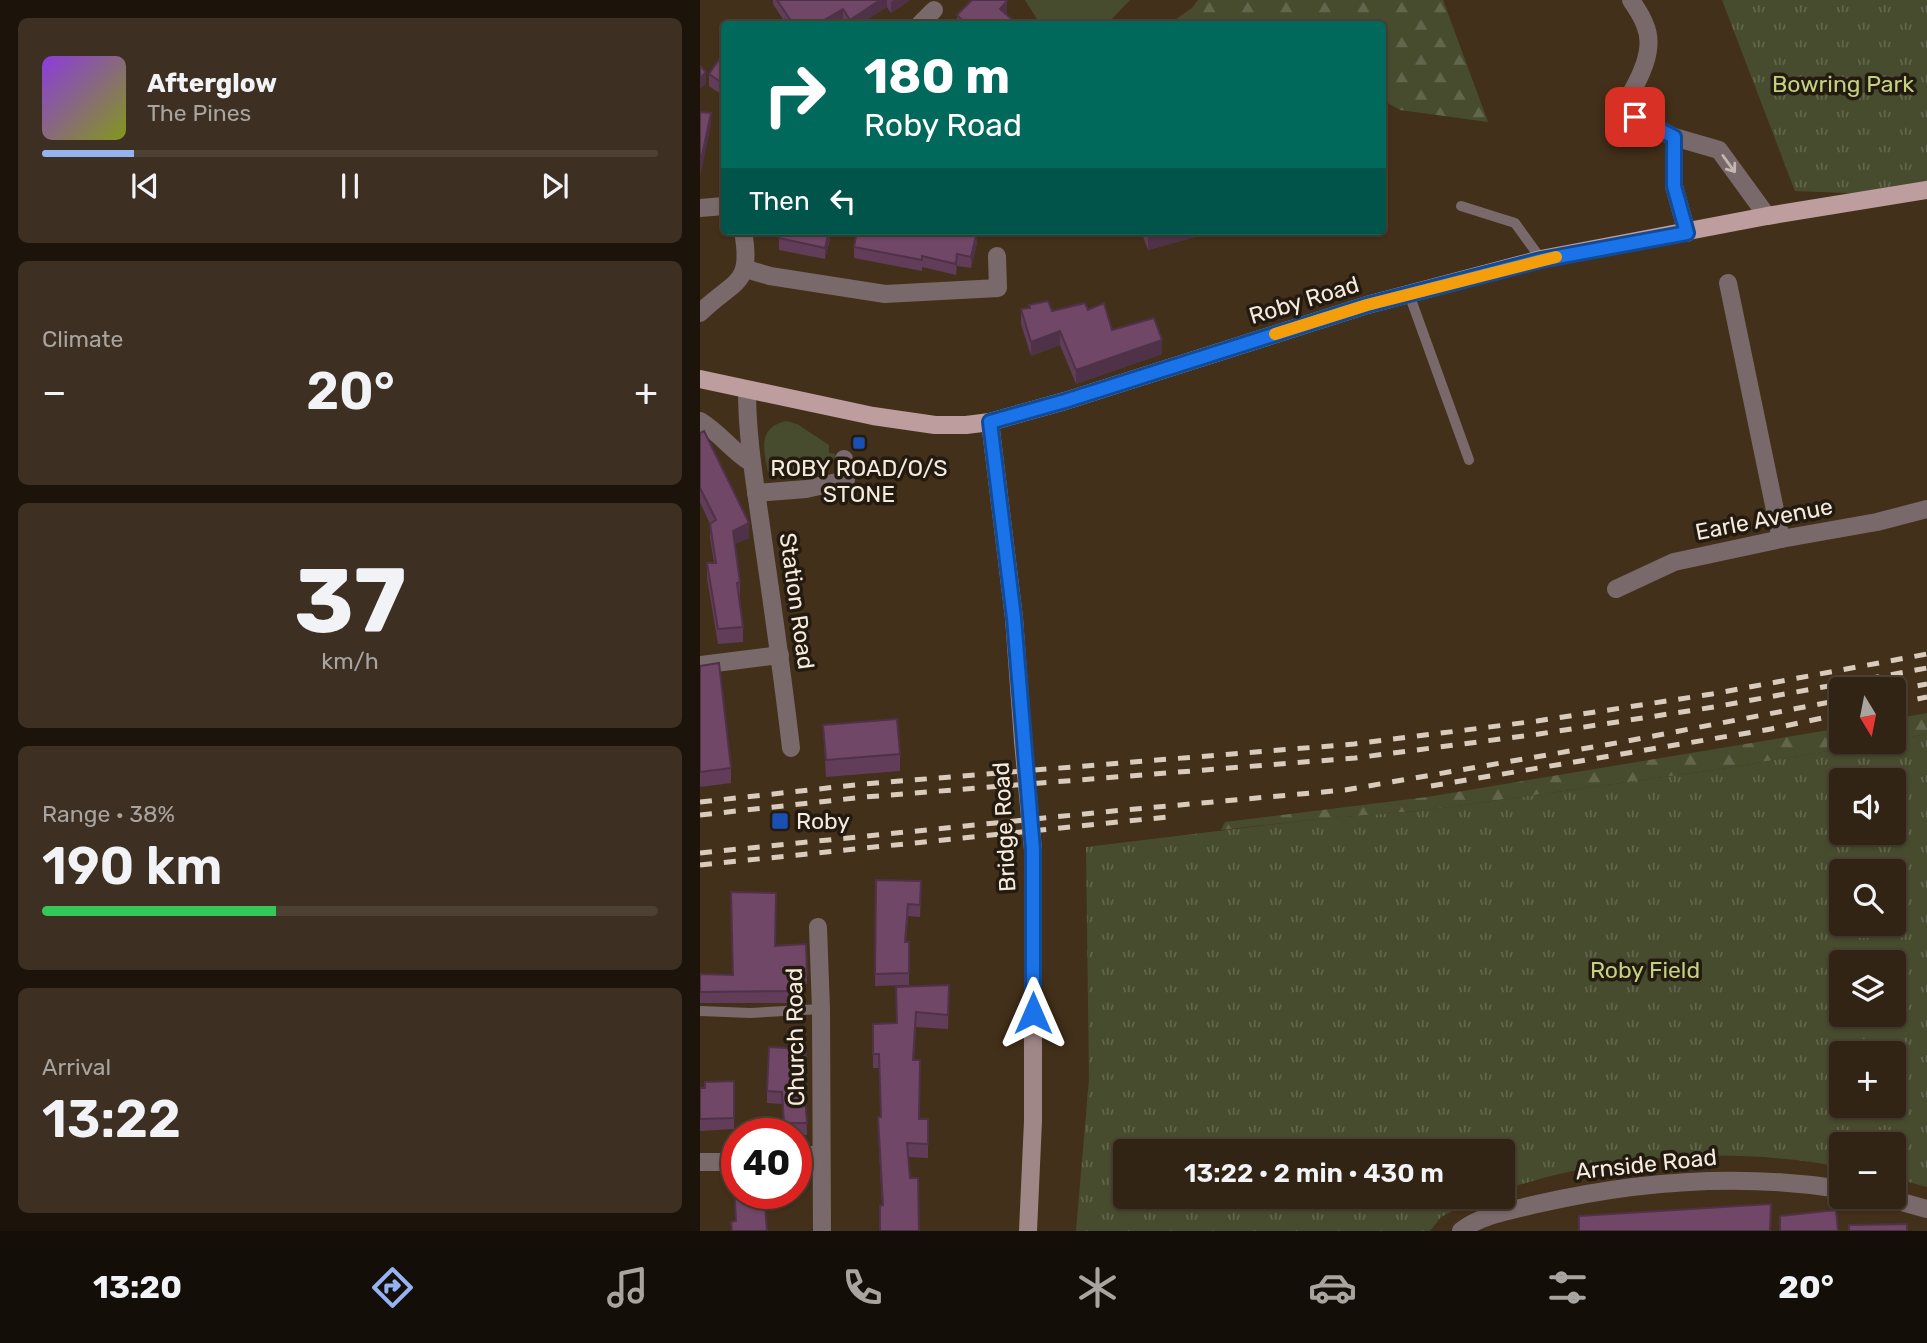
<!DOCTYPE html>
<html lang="en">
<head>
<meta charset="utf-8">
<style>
  :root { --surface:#322414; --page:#3d3022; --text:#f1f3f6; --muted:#a8a4a0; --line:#4d4134; --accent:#95b2f1 }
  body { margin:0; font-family:Rubik,sans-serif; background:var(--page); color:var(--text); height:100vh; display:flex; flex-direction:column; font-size:26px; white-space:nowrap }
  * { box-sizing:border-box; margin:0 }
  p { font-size:23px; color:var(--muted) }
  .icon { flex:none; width:38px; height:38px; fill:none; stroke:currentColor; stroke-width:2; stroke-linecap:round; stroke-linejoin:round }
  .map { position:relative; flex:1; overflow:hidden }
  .side { display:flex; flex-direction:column; gap:18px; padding:18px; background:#1c140b; width:700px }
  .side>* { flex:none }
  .guide { position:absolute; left:21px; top:21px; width:665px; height:214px; border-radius:7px; box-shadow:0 2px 5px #0004,0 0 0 2px var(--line); background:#00695c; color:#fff; overflow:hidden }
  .needle { width:46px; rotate:170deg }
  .fabs { position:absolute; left:1129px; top:677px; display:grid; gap:14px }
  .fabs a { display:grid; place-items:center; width:77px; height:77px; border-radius:7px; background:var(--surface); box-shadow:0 2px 5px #0004,0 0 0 2px var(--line); font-size:35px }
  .speed { position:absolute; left:21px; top:1118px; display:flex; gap:14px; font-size:35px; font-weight:700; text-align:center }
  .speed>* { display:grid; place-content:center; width:91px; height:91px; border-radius:50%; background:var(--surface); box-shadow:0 2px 5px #0004,0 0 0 2px var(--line); line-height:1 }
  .speed .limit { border:10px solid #d22; background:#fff; color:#111 }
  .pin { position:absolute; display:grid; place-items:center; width:60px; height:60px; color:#fff; margin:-30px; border-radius:14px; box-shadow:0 4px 10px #0006 }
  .me { position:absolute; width:77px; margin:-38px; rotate:0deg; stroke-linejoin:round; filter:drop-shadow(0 0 5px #0008) }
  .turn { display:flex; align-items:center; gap:24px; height:147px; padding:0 28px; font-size:32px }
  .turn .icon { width:91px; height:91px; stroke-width:2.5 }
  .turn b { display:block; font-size:49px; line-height:60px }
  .then { display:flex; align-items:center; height:66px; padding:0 28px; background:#0003; gap:14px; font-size:26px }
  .big { font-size:52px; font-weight:600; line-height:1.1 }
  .side .widget { flex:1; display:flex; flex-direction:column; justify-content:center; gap:10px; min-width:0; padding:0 24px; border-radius:10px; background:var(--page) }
  .side .dial { align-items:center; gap:0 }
  .dial b { font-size:91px; line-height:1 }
  .song { display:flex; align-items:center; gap:21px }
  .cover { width:84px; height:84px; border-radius:10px; background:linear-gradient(135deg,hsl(270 70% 55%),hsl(70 70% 35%)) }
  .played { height:7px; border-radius:4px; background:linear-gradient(90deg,var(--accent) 15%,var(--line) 15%) }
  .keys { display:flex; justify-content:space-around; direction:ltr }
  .heat { display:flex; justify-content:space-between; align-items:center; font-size:38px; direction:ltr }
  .charge { height:10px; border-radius:5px; background:linear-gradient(90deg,#34c759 38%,var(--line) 0) }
  .trip { position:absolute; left:413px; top:1139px; width:402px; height:70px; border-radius:7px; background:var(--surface); box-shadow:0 2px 5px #0004,0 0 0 2px var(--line); font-weight:600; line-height:70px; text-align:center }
  .menu { display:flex; height:112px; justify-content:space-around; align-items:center; background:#140e08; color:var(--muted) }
  .menu .icon { width:49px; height:49px }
  .menu .on { color:var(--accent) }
  .menu b { font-size:32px; color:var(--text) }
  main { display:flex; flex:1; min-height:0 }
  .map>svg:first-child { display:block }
</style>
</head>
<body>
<main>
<section class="side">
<div class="widget">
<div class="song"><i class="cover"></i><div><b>Afterglow</b><p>The Pines</p></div></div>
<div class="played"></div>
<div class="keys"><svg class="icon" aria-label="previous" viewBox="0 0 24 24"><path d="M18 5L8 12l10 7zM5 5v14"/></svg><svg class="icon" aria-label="pause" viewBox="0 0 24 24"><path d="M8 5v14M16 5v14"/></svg><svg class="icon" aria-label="next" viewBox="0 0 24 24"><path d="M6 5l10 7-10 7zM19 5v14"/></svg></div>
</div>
<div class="widget"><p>Climate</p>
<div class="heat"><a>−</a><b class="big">20°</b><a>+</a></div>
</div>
<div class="widget dial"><b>37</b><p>km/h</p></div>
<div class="widget"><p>Range · 38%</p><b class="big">190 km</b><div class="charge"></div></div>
<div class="widget"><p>Arrival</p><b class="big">13:22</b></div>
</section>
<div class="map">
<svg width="1227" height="1231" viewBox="0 0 1227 1231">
  <defs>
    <pattern id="forest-firs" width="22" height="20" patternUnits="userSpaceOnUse" patternTransform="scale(1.75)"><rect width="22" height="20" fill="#474c2f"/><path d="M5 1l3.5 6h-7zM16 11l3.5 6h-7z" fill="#62664d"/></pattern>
    <pattern id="park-tufts" width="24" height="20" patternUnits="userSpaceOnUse" patternTransform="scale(1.75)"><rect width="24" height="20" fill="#474c2f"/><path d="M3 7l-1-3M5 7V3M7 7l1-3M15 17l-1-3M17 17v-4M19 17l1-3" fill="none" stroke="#62664d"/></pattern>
  </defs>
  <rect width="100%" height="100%" fill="#43301a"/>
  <!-- grass -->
  <g fill="#474c2f">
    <path d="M325 0H430L407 24H340Z"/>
    <path d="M86 421 97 424 129 445V453L135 454C131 485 96 475 73 474L68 472C63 448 58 428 86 421Z"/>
  </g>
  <!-- forest -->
  <g fill="url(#forest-firs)">
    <path d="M498 0H743L788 122 700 110 683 100 682 24H469L492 8Z"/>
    <path d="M1227 713V734L1194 740V719Z"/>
    <path d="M1141 728V742H1182L1021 769 728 810 609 820 521 830 525 822 727 797Z"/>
  </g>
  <!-- park -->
  <g fill="url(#park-tufts)" fill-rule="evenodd">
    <path d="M1022 0H1227V190L1200 195 1095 191Z"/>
    <path d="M1227 734V1187L1194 1178V1144H1141V1167C1030 1146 911 1154 803 1190V1152H425V1197H780L741 1217 730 1231H376L389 1079 386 847 609 820 728 810 1021 769 1182 742H1194V740ZM1141 780H1194V833H1141ZM1141 872H1194V924H1141ZM1141 962H1194V1015H1141ZM1141 1054H1194V1106H1141Z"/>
  </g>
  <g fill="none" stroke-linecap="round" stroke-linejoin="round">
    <!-- lane -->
    <g stroke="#79696a" stroke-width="10">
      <path d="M761 206 815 223 841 259"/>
      <path d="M709 294 769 460"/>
      <path d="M0 1011 50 1013 121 1009"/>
    </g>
    <!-- street -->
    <g stroke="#79696a" stroke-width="18">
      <path d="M931 0C936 8 942 16 945 25 956 49 939 80 927 100L935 117 974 137 1019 150 1067 216"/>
      <path d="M220 24 234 10"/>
      <path d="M974 137V186L987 233"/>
      <path d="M0 208 24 206"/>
      <path d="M46 269 70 276 185 294 298 288 297 256"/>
      <path d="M1028 283 1081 539"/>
      <path d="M0 313C34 279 53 287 43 231"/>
      <path d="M47 390C47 441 56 489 63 540 73 609 83 679 91 748"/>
      <path d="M0 421C19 432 31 450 50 462"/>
      <path d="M56 493 106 489 146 480 144 459"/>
      <path d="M916 589 974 562 1081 539 1177 522 1227 509"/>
      <path d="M0 665 80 655"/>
      <path d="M118 927 121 1009 122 1231"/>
      <path d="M96 1157 121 1154"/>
      <path d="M0 1162H37"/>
      <path d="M1184 1197 1227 1209"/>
      <path d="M761 1231C780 1215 813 1210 837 1204 937 1181 1039 1173 1141 1189"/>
    </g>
    <!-- secondary -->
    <g stroke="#a08787" stroke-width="18">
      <path d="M290 422 314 618 323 741"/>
      <path d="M328 1231 333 1121V850"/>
    </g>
    <!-- primary -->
    <path stroke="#bd9d9e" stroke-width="18" d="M0 379 173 416 235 425H266L290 422 365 401 667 305 841 259 1067 216 1227 190"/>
    <!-- rail -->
    <g stroke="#d9ccbd" stroke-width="5" stroke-dasharray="12 12" stroke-linecap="butt">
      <path d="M1194 690 1227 684"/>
      <path d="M1194 704 1227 697"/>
      <path d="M731 786 1071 729 1141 714"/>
      <path d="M0 802 164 784 654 744 837 721 1012 694 1227 654"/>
      <path d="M0 815 165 797 655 758 839 734 1014 707 1227 668"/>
      <path d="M0 853 413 811 645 790 922 742 1141 700"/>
      <path d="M0 865 477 816"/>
    </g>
    <!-- secondary-bridge -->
    <path stroke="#a08787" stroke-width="18" d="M323 741 333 850"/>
  </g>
  <!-- wall -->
  <g fill="#613d59">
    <path d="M73 0H210L191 13 187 7 160 24H145L143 21 136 24H86L73 4Z"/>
    <path d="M307 13 306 14 315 24H257V15Z"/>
    <path d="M24 52V96L9 86V74Z"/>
    <path d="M130 231V239L125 259 79 250V238Z"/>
    <path d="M441 231H506V234L448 250Z"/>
    <path d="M277 243 271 268 257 266 256 275 222 267V271L154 258V247Z"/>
    <path d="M329 305 352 311 388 310 412 330 462 354 376 384 360 345 331 356 321 324V309L329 308Z"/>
    <path d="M0 433 49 538 35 544 40 582V597H39L43 627V642L18 644 7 578V563H14L10 538V524L0 502Z"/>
    <path d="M0 666 31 768V783L0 787Z"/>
    <path d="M123 725 200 754V771L126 777Z"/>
    <path d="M176 880 221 893 220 917 208 916 206 942H209V985L175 986Z"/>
    <path d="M106 944 107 984 90 985V1003H0V974L33 975 75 946Z"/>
    <path d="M249 985 248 1029 216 1027 214 1060 219 1119H228V1158L208 1157 182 1205 178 1131V1117H181L179 1068H173V1024L196 1023Z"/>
    <path d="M34 1081V1129L0 1131V1088H5V1082Z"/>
    <path d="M67 1091H105L107 1135 84 1134 82 1104 67 1103Z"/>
  </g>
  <!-- shaded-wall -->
  <g fill="#4f3248">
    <path d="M180 0H187V7L160 24H150V20Z"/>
    <path d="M194 0H210L191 13V2Z"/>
    <path d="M307 1V13L300 20V9Z"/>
    <path d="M143 9V21L136 24H117Z"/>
    <path d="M6 72V84L0 89V78Z"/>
    <path d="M11 113V125L0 177V165Z"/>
    <path d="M129 231 130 239 125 259V248Z"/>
    <path d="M277 231V243L271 268V257Z"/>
    <path d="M448 231H506V234L448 250Z"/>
    <path d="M257 254V266L256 275V264Z"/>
    <path d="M360 331V345L331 356V342Z"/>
    <path d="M462 340V354L376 384V370Z"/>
    <path d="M49 523V538L33 545V531Z"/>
  </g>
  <!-- building -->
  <g fill="#714767" stroke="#4f3248" stroke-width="2">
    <path d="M77 0H180L150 20 143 9 117 24H93Z"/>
    <path d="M272 0H306L307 1 300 9 315 22 314 24H266L257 15Z"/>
    <path d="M24 52V84L9 74Z"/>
    <path d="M0 66 6 72 0 78Z"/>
    <path d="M0 112 11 113 0 165Z"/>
    <path d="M80 231H129L125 248 79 238Z"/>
    <path d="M157 231 242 232 277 231 271 257 257 254 256 264 222 256V260L154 247Z"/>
    <path d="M348 301 352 311 385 303 388 310 404 303 412 330 454 318 462 340 376 370 360 331 331 342 321 309 330 308 329 305Z"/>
    <path d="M4 431 49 523 33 531 40 582 37 583 43 627 18 629 7 563H16L10 524 16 520 0 488V433Z"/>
    <path d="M19 663 31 768 0 772V666Z"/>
    <path d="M197 719 200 754 126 760 123 725Z"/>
    <path d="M176 880 221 881 220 905 208 904 205 942H209V973L175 974Z"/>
    <path d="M31 892 76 893 75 946 106 944 107 973H90V991L0 992V974L33 975Z"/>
    <path d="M249 985 248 1015 216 1012 213 1060H220L219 1119H228V1144L207 1143 210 1178H218L219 1231H180V1206L183 1205 178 1117H181L179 1054H173V1024L197 1023 196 987Z"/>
    <path d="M69 1047 106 1049 104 1086 107 1123H84L82 1092 67 1091Z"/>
    <path d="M34 1081V1118L0 1119V1088H5V1082Z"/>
    <path d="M37 1181V1194H64L67 1231H32L31 1222 36 1221 34 1182Z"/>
    <path d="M1071 1204 1070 1231H879V1216Z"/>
    <path d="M1136 1210 1138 1231H1080V1216Z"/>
    <path d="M1207 1224V1231H1149V1225Z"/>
  </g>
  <!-- one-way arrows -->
  <defs><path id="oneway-shaft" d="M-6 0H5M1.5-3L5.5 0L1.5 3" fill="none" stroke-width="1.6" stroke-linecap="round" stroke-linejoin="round" transform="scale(1.75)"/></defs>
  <use stroke="#c5b7af" href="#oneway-shaft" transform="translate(1029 164) rotate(54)"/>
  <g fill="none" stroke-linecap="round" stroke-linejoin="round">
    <!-- route casing -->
    <g stroke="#114b97" stroke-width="18">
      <path id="route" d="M333 1013V850L314 618 290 422 365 401 667 305 841 260 987 233 974 186V137L935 117"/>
    </g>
    <!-- route -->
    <use href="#route" stroke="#1a73e8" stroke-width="12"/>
    <!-- slow -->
    <path stroke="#f59e0b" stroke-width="12" d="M575 334 667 305 856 257"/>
  </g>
  <!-- markers -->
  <g fill="#1a4fb4" stroke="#231a10" stroke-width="2.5">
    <rect x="152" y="436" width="14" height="14" rx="3.5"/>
    <rect x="71" y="812" width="18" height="18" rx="3.5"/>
  </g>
  <g text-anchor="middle" stroke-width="7" stroke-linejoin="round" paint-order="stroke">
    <!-- park labels -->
    <g font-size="23" fill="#c3d181" stroke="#231a10">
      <text x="1143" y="92">Bowring Park</text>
      <text x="945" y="978">Roby Field</text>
    </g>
    <!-- street labels -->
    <g font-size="23" fill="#f7ebdd" stroke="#231a10">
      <text transform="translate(604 300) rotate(-17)" y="8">Roby Road</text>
      <text transform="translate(1064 519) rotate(-11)" y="8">Earle Avenue</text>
      <text transform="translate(97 601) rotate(82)" y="8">Station Road</text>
      <text transform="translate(304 827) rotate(-93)" y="8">Bridge Road</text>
      <text transform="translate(95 1037) rotate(-91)" y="8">Church Road</text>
      <text transform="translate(946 1164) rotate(-6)" y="8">Arnside Road</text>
    </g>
    <!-- poi labels -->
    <g font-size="23" fill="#f7ebdd" stroke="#231a10">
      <text x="159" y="476">ROBY ROAD/O/S<tspan x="159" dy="26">STONE</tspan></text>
      <text x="96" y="829" text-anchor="start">Roby</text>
    </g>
  </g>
</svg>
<div class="fabs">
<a><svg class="needle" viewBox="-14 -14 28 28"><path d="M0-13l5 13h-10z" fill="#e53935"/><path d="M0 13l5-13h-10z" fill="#a8a4a0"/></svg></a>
<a><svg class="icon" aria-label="sound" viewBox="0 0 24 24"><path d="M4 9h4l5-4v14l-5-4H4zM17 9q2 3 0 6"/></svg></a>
<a><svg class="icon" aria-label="search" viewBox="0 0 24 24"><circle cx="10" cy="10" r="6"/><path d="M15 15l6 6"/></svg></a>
<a><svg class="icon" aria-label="layers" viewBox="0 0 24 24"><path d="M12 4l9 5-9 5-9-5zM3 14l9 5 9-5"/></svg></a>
<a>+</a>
<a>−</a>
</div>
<div class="speed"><div class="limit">40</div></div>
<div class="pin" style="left:935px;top:117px;background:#d93025"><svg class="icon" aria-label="arrive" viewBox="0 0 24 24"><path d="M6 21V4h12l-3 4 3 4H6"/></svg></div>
<svg class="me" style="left:333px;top:1013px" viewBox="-20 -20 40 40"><path d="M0-17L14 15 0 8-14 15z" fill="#1a73e8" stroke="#fff" stroke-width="4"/></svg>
<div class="trip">13:22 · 2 min · 430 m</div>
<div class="guide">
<div class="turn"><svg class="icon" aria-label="right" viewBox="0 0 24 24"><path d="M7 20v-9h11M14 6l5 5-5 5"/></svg><div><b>180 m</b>Roby Road</div></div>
<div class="then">Then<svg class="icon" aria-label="left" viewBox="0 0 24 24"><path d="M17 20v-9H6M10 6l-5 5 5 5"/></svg></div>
</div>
</div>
</main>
<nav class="menu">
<b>13:20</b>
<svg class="icon on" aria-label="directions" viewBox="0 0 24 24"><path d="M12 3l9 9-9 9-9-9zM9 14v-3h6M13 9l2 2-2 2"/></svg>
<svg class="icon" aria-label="music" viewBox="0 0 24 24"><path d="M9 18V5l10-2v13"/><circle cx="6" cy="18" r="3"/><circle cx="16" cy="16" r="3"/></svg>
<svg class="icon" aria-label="phone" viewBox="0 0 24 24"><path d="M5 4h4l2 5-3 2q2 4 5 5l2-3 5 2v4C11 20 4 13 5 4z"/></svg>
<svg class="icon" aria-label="climate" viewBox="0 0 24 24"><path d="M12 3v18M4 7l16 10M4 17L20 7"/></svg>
<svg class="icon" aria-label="car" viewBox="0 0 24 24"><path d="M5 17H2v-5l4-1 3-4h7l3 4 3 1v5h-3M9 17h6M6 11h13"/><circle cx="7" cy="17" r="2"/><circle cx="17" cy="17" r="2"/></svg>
<svg class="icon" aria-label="filters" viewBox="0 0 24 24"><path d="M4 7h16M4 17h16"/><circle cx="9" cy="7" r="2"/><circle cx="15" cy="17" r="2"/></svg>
<b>20°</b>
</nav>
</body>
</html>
